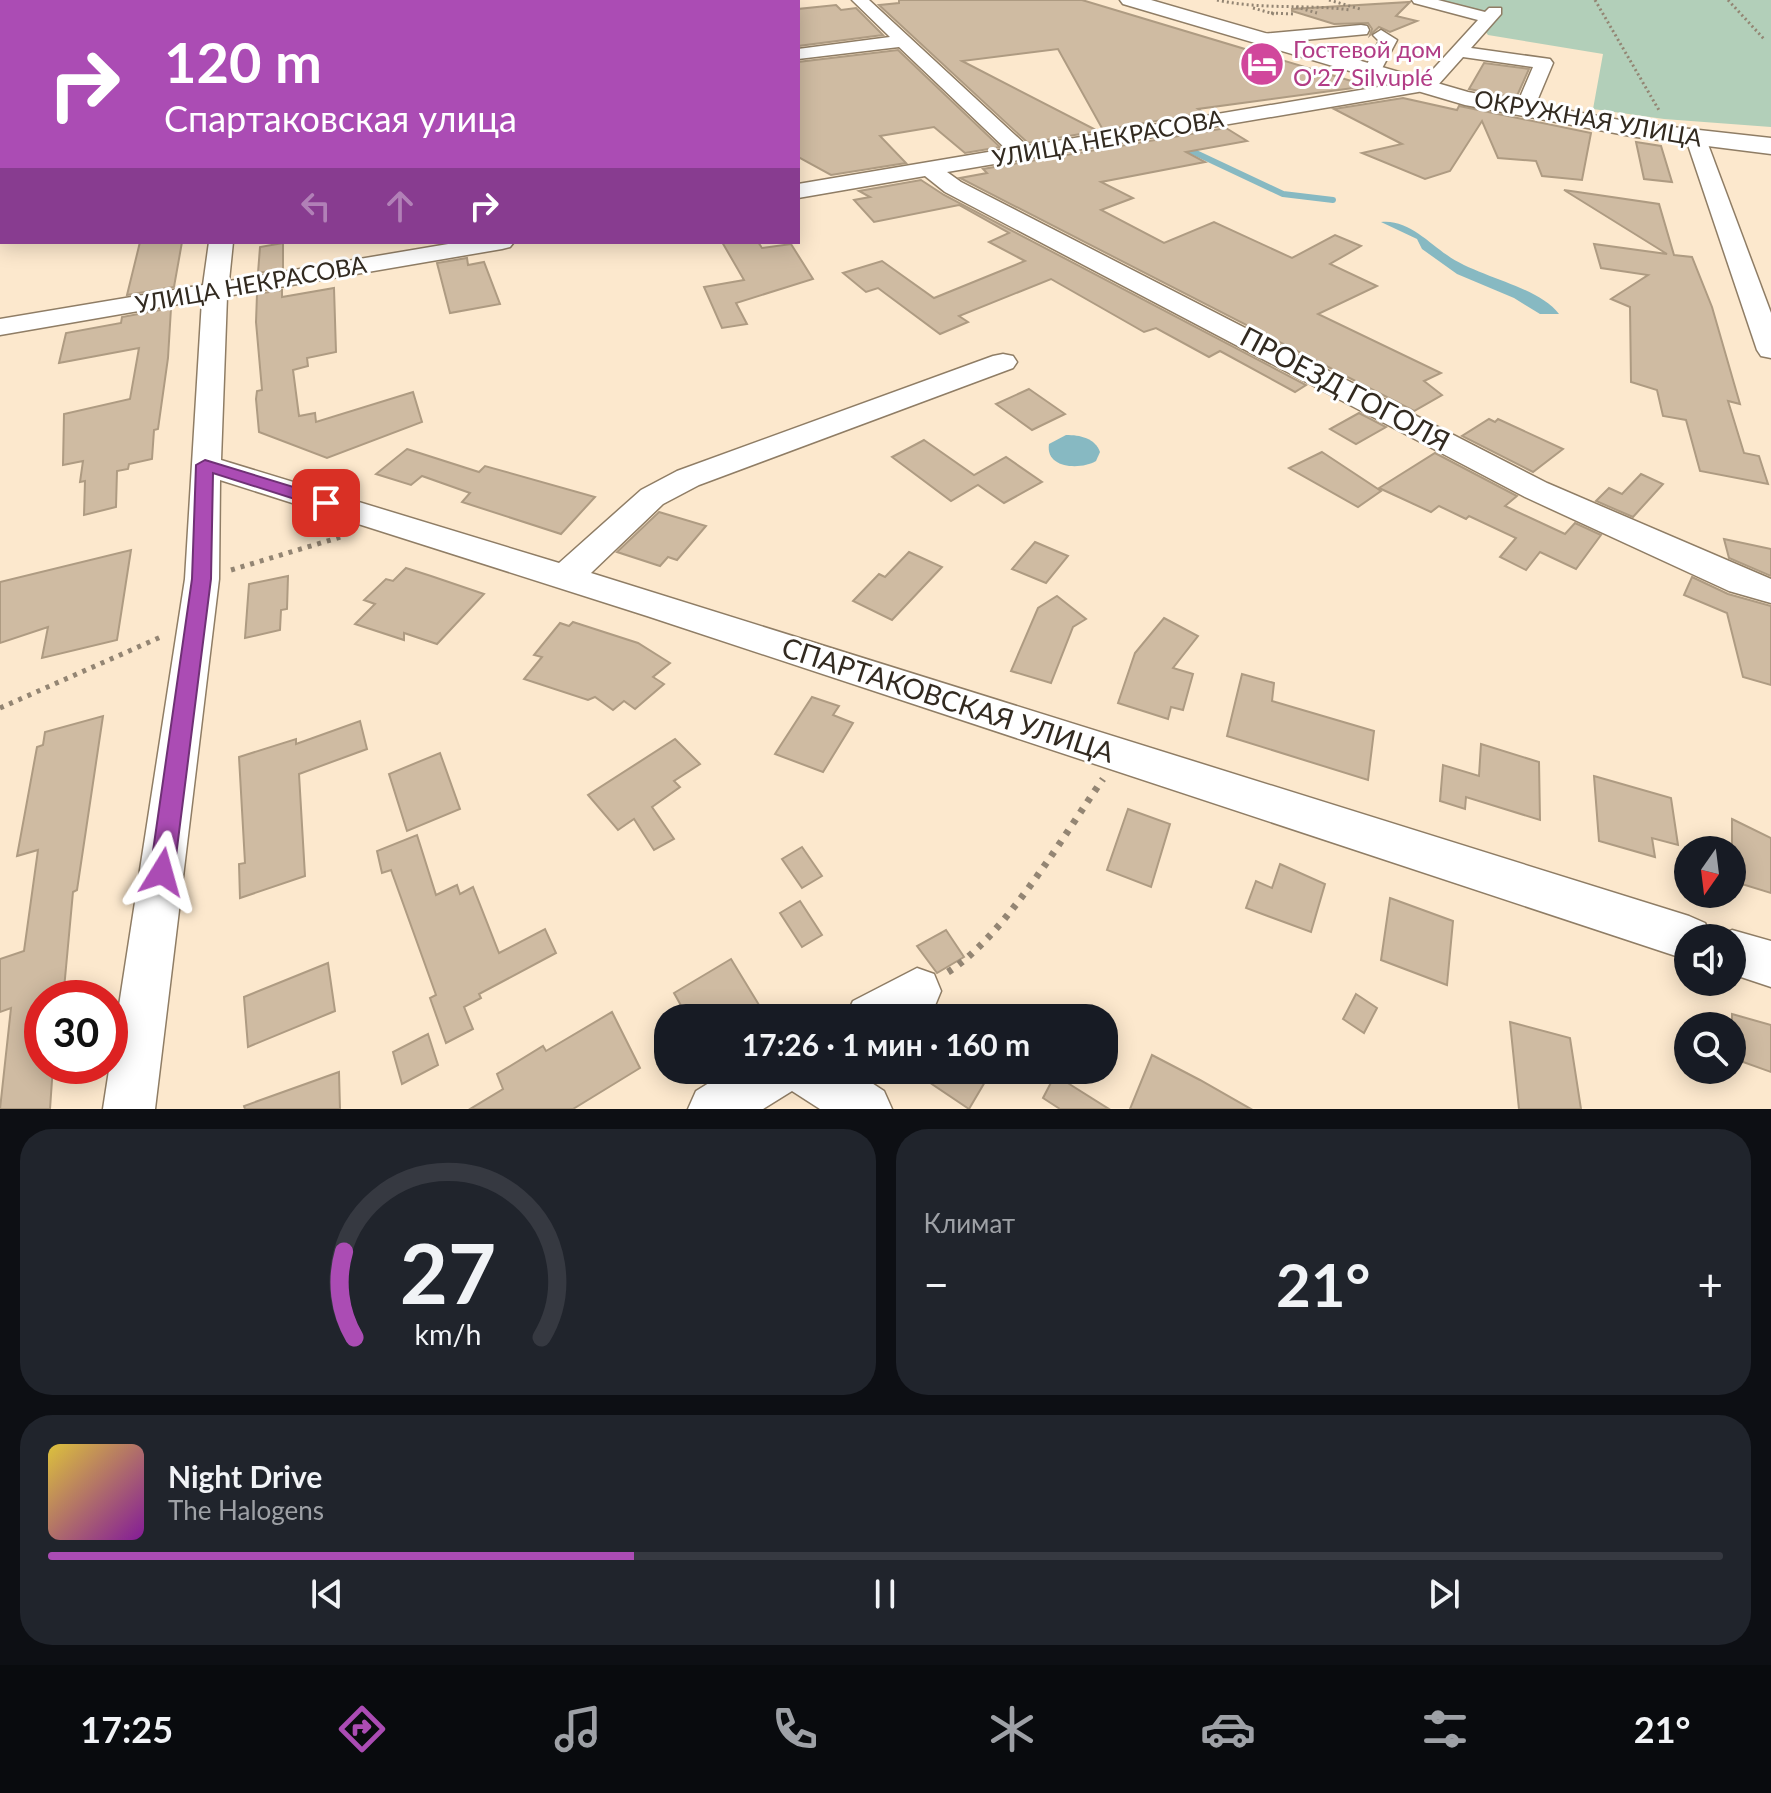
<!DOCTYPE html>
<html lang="ru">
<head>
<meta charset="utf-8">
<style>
  :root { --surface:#171b24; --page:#20242c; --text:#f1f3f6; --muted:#9ea1a6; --line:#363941; --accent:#ab4cb4 }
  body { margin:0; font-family:Lato,sans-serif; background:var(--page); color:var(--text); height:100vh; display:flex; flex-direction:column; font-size:30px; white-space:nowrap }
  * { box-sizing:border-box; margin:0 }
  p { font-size:26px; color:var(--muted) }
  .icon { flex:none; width:44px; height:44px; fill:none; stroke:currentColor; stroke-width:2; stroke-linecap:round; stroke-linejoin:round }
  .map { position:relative; height:1109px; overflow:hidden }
  .panel { display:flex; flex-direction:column; gap:20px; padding:20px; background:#0d0f14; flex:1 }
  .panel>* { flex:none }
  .top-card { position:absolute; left:0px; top:0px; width:800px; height:244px; box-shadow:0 4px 20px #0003; background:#ab4cb4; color:#fff; overflow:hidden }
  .needle { width:52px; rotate:194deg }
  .controls { position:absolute; left:1674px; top:836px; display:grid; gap:16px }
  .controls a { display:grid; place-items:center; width:72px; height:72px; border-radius:50%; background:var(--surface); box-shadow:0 4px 20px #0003; font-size:40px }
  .speed { position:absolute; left:24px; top:980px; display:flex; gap:16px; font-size:40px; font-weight:700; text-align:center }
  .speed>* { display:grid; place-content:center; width:104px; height:104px; border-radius:50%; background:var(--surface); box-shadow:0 4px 20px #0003; line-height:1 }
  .speed .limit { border:12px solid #d22; background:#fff; color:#111 }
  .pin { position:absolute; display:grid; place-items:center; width:68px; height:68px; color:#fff; margin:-34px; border-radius:16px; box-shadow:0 4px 12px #0006 }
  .me { position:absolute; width:88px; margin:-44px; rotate:8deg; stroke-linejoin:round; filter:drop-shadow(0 0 6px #0008) }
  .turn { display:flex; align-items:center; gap:28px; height:168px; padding:0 32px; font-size:36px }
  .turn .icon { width:104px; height:104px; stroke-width:2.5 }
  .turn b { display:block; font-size:56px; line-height:68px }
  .lanes { display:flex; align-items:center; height:76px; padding:0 32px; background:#0003; justify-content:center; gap:40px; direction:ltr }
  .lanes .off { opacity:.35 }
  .big { font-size:60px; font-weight:700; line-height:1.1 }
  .panel .widget { flex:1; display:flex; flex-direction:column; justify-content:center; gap:12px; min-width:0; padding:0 28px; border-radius:32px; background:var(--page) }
  .panel .dial { align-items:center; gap:0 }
  .dial svg { height:208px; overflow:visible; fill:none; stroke:var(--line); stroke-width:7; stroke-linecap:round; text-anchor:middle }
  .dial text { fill:var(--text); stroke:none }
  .song { display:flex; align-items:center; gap:24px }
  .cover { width:96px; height:96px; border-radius:12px; background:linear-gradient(135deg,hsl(50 70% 55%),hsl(290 70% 35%)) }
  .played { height:8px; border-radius:4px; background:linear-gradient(90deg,var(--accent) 35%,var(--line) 35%) }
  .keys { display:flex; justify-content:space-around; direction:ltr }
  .heat { display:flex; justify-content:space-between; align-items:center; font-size:44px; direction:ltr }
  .panel .tiles { flex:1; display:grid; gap:20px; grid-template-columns:1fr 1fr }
  .widget:last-child { grid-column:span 2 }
  .trip { position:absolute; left:654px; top:1004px; width:464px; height:80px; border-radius:32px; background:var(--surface); box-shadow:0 4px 20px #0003; font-weight:700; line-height:80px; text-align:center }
  .tab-bar { display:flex; height:128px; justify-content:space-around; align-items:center; background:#090b0e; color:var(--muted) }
  .tab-bar .icon { width:56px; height:56px }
  .tab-bar .active { color:var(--accent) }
  .tab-bar b { font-size:36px; color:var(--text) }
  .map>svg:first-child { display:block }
</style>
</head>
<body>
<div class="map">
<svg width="1771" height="1109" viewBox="0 0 1771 1109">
  <rect width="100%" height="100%" fill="#fce8cd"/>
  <!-- green -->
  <path fill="#b2cfb9" d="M1429 0H1771V127L1664 119 1593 109 1603 54 1488 35 1469 10Z"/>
  <!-- water -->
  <g fill="#87b9c2">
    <path d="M1381 222C1407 219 1428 242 1447 255 1477 277 1538 286 1559 314H1540L1514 298 1457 274 1422 249 1417 239Z"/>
    <path d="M1066 435C1080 435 1095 438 1100 452L1096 461C1081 470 1045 469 1049 444Z"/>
  </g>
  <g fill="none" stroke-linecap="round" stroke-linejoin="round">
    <!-- stream -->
    <path stroke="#87b9c2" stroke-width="6" d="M1183 147 1283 194 1333 200"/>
  </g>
  <!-- building -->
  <g fill="#cfbba2" stroke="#ae9b82" stroke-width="2">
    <path d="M899 0H1082L1368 86 1198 109 1204 113 1103 130 1058 49 962 61 1098 131 1028 143 879 5 899 3Z"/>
    <path d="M1410 2 1396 16 1417 21 1390 32 1379 27 1370 35 1372 29 1368 23 1334 24 1292 11V9Z"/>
    <path d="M836 5 841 10 856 8 883 35 798 46V9Z"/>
    <path d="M898 50 1000 147 965 153 934 127 880 136 906 163 831 175 798 157V62Z"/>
    <path d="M1484 63 1529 69 1516 98 1469 89Z"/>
    <path d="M1403 98 1457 110 1459 106 1591 133 1582 180 1542 176 1536 161 1498 158 1482 121 1450 171 1425 179 1362 153 1402 144 1334 109Z"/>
    <path d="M1226 128 1247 141 1186 152 1205 162 1101 182 1133 198 1101 210 1164 243 1214 222 1292 258 1335 235 1361 246 1330 264 1377 286 1318 314 1441 373 1424 381 1442 395 1414 411 960 178 987 173 983 169Z"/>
    <path d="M1636 142 1661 146 1672 182 1644 179Z"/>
    <path d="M921 180 944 195 1306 385 1295 392 1220 351 1209 357 1156 328 1144 332 1051 279 959 316 968 322 940 334 878 288 866 292 843 273 882 261 934 298 1025 261 989 242 1009 233 959 205 874 222 854 200 870 197 859 191Z"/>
    <path d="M1564 190 1659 204 1674 255 1692 257 1712 307 1740 404 1728 401 1744 453 1759 456 1768 484 1700 471 1686 420 1663 416 1657 390 1631 382 1630 307 1611 299 1648 275 1601 268 1594 244 1667 254Z"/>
    <path d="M140 242H182L174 287 127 295Z"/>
    <path d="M722 242H758L762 248 791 244 813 279 736 303 747 324 722 328 704 287 744 280Z"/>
    <path d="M283 243V269L258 273 260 247Z"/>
    <path d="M467 258 468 265 484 262 500 304 450 313 437 263Z"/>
    <path d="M334 288 336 352 307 358 308 366 293 370 299 416 315 413 316 422 413 392 422 422 327 458 259 432 256 399 257 391 262 390 256 322 257 294 282 290V297Z"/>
    <path d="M171 308 168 358 158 429 154 430 152 459 129 464 128 469 117 471 116 507 84 515 85 481 80 482 83 461 63 465 64 414 130 399 139 348 59 363 66 333 121 323 122 317Z"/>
    <path d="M1029 389 1065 414 1032 430 996 404Z"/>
    <path d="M1359 413 1386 427 1356 444 1330 429Z"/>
    <path d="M1489 419 1495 422 1498 419 1563 449 1533 472 1462 436Z"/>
    <path d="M924 440 974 475 1006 457 1042 482 1004 503 978 485 951 501 892 457Z"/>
    <path d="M407 449 479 472 485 466 595 497 561 534 462 502 470 493 422 476 411 485 376 474Z"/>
    <path d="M1322 452 1381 491 1358 507 1289 468Z"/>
    <path d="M1435 453 1517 496 1505 506 1565 534 1575 523 1601 535 1576 569 1540 552 1526 570 1500 557 1516 538 1469 516 1466 519 1439 506 1431 512 1379 488Z"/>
    <path d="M1641 474 1663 484 1633 517 1596 501 1609 488 1622 494Z"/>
    <path d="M659 512 706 526 677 560 668 557 660 566 617 552Z"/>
    <path d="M1724 539 1771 549V576L1729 558Z"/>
    <path d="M1035 542 1068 556 1046 583 1012 569Z"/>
    <path d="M131 550 117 640 42 658 48 627 0 643V582Z"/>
    <path d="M909 552 942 567 892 620 853 601 879 574 885 577Z"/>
    <path d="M406 568 431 576 484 594 437 644 404 633V640L355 624 375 604 364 600 386 579 393 581Z"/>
    <path d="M288 576 287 609 281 610 280 630 245 638 249 584Z"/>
    <path d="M1692 577 1728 594 1771 606V685L1743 677 1727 613 1684 595Z"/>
    <path d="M1057 596 1086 619 1073 627 1051 683 1011 671 1038 608Z"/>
    <path d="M1164 618 1198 636 1173 668 1193 674 1183 710 1171 707 1168 719 1118 703 1135 653Z"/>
    <path d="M573 622 638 643 670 663 653 677 664 684 635 709 624 701 613 710 595 697 588 700 524 679 542 657 534 655 560 623 569 626Z"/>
    <path d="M1242 674 1274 683 1272 701 1374 731 1368 780 1227 736Z"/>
    <path d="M812 697 839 706 833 715 853 723 823 772 775 754Z"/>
    <path d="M103 716 77 890 73 892 64 989 42 997V1066H53L50 1109H0L11 1008 0 1012V959L24 951 38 850 17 856 37 747 43 745 45 732Z"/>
    <path d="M360 721 367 749 299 774 305 876 240 898 239 864 245 863 239 757 296 739V744Z"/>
    <path d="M675 739 700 764 674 781 680 787 652 807 674 839 654 850 634 819 618 830 588 795Z"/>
    <path d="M1481 744 1539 762 1540 820 1466 797 1465 809 1440 801 1443 765 1479 776Z"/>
    <path d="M440 753 460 809 407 831 389 774Z"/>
    <path d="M1594 776 1671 798 1678 845 1652 838 1655 857 1599 841Z"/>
    <path d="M1128 809 1170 824 1151 887 1107 870Z"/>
    <path d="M1732 819 1771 838V893L1732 881Z"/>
    <path d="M417 835 436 895 457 885 460 894 473 887 499 953 545 929 556 953 479 994 481 998 464 1007 473 1029 446 1043 430 998 436 995 391 870 382 873 377 851Z"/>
    <path d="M802 847 822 876 802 888 782 859Z"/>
    <path d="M1280 864 1325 884 1311 932 1246 908 1256 881 1272 888Z"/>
    <path d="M1390 898 1453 921 1447 985 1381 960Z"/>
    <path d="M800 901 822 935 802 947 780 913Z"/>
    <path d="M946 930 964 957 937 973 917 946Z"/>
    <path d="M731 959 767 1018H688L674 993Z"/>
    <path d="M328 963 335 1011 248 1047 244 997Z"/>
    <path d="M1356 994 1377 1008 1364 1033 1343 1019Z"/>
    <path d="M612 1012 640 1068 573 1109H470L503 1089 497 1074 543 1046 546 1051Z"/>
    <path d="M1732 1014 1771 1025V1072L1732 1058Z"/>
    <path d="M1510 1022 1570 1038 1581 1109H1519Z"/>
    <path d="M428 1034 438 1065 402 1084 393 1052Z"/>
    <path d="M1152 1055 1200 1080 1251 1109H1130Z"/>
    <path d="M911 1070H992L969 1109Z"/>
    <path d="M339 1072 340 1109H245L244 1106Z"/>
    <path d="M1055 1075 1109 1109H1060L1043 1098Z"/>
  </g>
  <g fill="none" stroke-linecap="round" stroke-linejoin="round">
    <!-- minor casing -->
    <g stroke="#8f7d65" stroke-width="3">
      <g id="minor">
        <path d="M244 0H260L243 2Z"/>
        <path d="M288 0H315L287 2Z"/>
        <path d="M542 0H575L541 2Z"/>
        <path d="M852 0H869L1027 146 1414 81 1426 77 1478 20 1414 3 1412 0H1438L1485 12 1489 8H1501V14L1471 48 1550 59 1553 63 1532 113 1525 115 1515 109 1533 67 1463 57 1438 85 1418 92 947 172 961 182 1547 483 1771 579V603L1729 591 1525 497 945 192 925 176 798 198V184L1006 149 899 47 798 59V49L890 37Z"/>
        <path d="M1361 25 1367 26 1369 30 1367 34 1262 44 1254 39 1262 34Z"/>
        <path d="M1381 30 1397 40 1378 76H1366L1363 72 1379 41 1373 35Z"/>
        <rect x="0" y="58" width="2" height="10"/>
        <path d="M1696 133 1706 139 1771 313V358L1761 356 1757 350 1686 139Z"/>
        <path d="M209 242H233L229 281 460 242H514L510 247 502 249 227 296 221 460 559 563 641 490 677 471 993 356 1003 354 1013 356 1017 362 1013 368 699 485 663 504 591 573 1689 916 1705 923 1712 938H1688V960L647 616 220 480 219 579 155 1109H103L185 579 202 300 0 335V319L203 285Z"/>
        <path d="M1732 930 1771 941V987L1732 974V938H1715Z"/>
        <path d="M917 968 934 974 941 991 934 1008 917 1018H845L853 1001Z"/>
        <path d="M730 1070H852L884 1091 892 1109H820L792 1091 763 1109H688L696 1091Z"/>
      </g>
    </g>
    <!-- major casing -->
    <g stroke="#8f7d65" stroke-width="3">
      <path id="major" d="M1120 0H1151L1468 92 1636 123 1771 138V154L1636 137 1465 105 1123 4Z"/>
    </g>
    <!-- path-far2 -->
    <g stroke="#938573" stroke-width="3" stroke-dasharray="2 3" stroke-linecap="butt">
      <path d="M1217 0C1261 10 1306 4 1351 10"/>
      <path d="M1329 0 1360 9"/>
      <path d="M1595 0 1660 112"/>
      <path d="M1728 0 1764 39"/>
      <path d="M497 2 516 0"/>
      <path d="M1296 7 1317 13"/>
      <path d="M1253 8 1274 14"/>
      <path d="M1271 13 1294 14"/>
    </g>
    <!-- path-far1 -->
    <g stroke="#938573" stroke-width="5" stroke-dasharray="4 6" stroke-linecap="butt">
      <path d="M231 570 344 536"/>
      <path d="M0 708 163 636"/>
    </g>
    <!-- path -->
    <path stroke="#938573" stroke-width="7" stroke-dasharray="5 8" stroke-linecap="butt" d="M948 972C1005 936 1063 836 1103 779"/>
    <!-- minor -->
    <use href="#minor" fill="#fff" fill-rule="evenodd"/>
    <!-- major -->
    <use href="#major" fill="#fff" fill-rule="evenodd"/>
  </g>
  <!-- route -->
  <path fill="#ab4cb4" stroke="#6f3175" stroke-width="2" d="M205 460 333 499 335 503 326 509 213 473 211 579 174 872 170 880 162 883 153 880 150 872 192 579 196 465Z"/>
  <!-- icons -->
  <defs>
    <g id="hotel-disc" transform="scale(2.3)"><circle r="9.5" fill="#d1479c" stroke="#fff"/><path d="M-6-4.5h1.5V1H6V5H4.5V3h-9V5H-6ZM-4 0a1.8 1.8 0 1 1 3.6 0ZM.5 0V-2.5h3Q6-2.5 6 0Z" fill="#fff"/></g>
  </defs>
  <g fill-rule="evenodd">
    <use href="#hotel-disc" x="1262" y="64"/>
  </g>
  <g text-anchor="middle" stroke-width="6" stroke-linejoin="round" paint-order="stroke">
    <!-- far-hotel labels -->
    <g font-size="24" fill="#b23c85" stroke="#fff" text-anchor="start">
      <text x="1293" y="58">Гостевой дом<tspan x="1293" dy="28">O'27 Silvuplé</tspan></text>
    </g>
    <!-- far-street labels -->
    <g font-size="24" fill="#322a20" stroke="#fff">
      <text transform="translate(1588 119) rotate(10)" y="8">ОКРУЖНАЯ УЛИЦА</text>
      <text transform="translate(1108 139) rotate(-10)" y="8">УЛИЦА НЕКРАСОВА</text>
      <text transform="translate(251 285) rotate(-10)" y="8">УЛИЦА НЕКРАСОВА</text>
    </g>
    <!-- street labels -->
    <g font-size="28" fill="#322a20" stroke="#fff">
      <text transform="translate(1345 389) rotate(28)" y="10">ПРОЕЗД ГОГОЛЯ</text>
      <text transform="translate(948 700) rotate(18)" y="10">СПАРТАКОВСКАЯ УЛИЦА</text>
    </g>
  </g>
</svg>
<div class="controls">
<a><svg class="needle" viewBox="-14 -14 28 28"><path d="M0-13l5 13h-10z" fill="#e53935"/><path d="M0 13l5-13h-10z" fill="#9ea1a6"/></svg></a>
<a><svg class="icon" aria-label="sound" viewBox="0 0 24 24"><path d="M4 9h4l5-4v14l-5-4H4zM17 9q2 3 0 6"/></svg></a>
<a><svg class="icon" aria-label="search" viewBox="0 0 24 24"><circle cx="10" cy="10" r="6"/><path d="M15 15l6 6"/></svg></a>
</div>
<div class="speed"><div class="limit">30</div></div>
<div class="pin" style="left:326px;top:503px;background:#d93025"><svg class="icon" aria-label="arrive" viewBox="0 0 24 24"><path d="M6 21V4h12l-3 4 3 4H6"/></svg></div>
<svg class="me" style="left:162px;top:872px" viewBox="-20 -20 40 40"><path d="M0-17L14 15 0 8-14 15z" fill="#ab4cb4" stroke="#fff" stroke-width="4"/></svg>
<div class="trip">17:26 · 1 мин · 160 m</div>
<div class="top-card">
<div class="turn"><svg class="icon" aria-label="right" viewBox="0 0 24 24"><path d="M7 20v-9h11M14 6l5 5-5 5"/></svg><div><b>120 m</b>Спартаковская улица</div></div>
<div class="lanes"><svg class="icon off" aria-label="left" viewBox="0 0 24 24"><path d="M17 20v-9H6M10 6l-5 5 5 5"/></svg><svg class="icon off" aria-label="ahead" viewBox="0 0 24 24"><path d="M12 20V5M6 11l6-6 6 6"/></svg><svg class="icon" aria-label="right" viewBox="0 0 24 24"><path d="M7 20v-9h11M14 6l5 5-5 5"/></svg></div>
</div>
</div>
<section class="panel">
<div class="tiles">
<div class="widget dial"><svg viewBox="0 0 100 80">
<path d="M14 69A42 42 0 1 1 86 69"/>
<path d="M14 69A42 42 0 0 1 10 36" stroke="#ab4cb4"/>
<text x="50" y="56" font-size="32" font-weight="700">27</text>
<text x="50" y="72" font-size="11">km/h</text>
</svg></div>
<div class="widget"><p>Климат</p>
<div class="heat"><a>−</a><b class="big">21°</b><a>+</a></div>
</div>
<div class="widget">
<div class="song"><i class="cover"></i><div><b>Night Drive</b><p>The Halogens</p></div></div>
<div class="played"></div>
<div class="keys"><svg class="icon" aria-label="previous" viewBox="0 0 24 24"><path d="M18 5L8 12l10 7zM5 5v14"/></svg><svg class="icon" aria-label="pause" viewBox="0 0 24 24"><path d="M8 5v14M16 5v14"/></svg><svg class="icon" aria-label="next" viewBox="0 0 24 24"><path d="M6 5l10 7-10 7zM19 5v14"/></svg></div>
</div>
</div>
</section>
<nav class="tab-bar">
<b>17:25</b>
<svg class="icon active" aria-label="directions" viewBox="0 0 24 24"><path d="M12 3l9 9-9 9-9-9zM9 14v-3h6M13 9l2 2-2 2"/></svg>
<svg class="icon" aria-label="music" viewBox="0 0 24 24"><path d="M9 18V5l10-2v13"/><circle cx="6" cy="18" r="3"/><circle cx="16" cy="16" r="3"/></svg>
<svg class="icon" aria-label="phone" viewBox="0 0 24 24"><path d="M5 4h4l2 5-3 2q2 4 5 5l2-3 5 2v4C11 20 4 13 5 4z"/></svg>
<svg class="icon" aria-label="climate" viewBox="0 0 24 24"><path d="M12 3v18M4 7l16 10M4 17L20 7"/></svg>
<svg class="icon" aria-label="car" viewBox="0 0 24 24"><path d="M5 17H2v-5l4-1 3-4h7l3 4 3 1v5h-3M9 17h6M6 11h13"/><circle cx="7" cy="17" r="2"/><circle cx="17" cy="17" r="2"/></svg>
<svg class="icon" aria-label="filters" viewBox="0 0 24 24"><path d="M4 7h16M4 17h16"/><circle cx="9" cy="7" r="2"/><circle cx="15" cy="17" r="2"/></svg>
<b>21°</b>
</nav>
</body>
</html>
